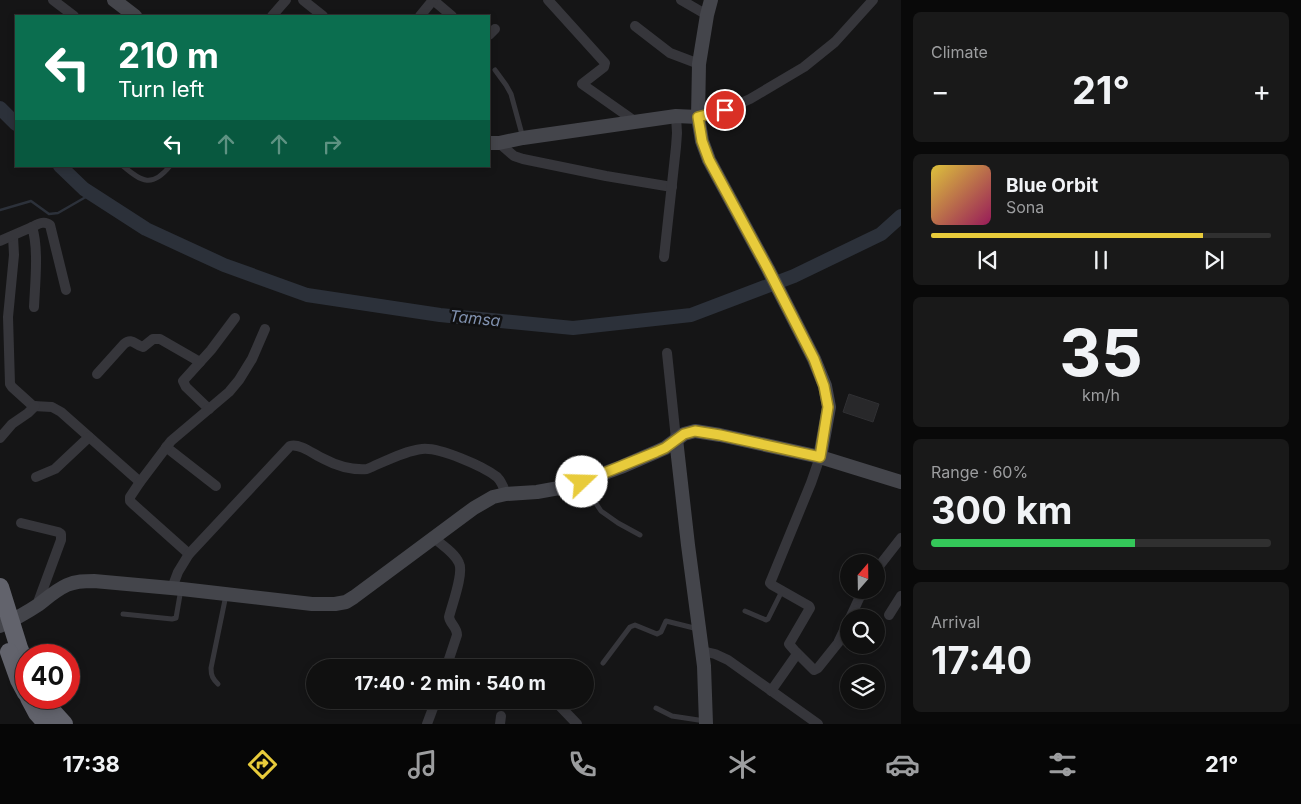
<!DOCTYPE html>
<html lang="en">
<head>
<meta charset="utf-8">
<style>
  :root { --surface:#101010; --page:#191919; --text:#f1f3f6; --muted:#9c9d9f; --line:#303030; --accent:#e8cb3b }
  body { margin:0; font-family:Inter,sans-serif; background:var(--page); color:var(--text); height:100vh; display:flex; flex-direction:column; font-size:19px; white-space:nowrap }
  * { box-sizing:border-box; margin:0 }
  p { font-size:16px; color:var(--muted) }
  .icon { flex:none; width:28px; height:28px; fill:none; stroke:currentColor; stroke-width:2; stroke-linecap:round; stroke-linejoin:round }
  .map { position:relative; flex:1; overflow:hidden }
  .side { display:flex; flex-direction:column; gap:12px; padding:12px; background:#090909; width:400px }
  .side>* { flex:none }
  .guide { position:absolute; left:15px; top:15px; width:475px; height:152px; border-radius:0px; box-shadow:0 2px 8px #0003,0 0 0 1px var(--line); background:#0b6e4f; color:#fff; overflow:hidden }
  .needle { width:32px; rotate:20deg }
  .buttons { position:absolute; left:840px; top:554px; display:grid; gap:10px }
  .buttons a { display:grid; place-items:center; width:45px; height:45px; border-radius:50%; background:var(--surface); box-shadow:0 2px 8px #0003,0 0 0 1px var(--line); font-size:25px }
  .speed { position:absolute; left:15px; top:644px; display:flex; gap:10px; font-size:25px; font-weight:700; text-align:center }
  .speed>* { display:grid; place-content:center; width:65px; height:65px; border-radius:50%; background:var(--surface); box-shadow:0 2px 8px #0003,0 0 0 1px var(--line); line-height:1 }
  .speed .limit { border:8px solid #d22; background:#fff; color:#111 }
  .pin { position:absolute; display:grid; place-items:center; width:42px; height:42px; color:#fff; margin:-21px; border:2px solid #fff; border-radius:50%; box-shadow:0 1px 5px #0007 }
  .me { position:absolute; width:55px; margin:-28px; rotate:69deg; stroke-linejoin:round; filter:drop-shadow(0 0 4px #0008) }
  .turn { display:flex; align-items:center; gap:18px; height:105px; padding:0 20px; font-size:22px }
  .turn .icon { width:65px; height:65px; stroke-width:2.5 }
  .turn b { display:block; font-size:35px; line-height:42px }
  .lanes { display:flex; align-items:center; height:48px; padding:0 20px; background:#0003; justify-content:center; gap:25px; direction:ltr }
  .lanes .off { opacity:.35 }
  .big { font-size:38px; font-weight:700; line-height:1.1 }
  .side .widget { flex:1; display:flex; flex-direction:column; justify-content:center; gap:8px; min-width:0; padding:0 18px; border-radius:8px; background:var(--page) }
  .side .dial { align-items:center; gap:0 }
  .dial b { font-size:65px; line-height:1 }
  .song { display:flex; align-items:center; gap:15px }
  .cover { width:60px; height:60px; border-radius:8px; background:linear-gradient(135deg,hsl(50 70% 55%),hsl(330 70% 35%)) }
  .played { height:5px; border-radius:2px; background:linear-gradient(90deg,var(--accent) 80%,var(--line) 80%) }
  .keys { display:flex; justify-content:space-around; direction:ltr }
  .heat { display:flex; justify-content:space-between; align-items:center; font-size:28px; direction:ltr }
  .charge { height:8px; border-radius:4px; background:linear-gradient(90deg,#34c759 60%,var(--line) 0) }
  .trip { position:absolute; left:306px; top:659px; width:288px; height:50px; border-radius:25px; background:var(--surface); box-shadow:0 2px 8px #0003,0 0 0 1px var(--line); font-weight:700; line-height:50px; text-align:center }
  .tab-bar { display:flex; height:80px; justify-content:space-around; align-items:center; background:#060606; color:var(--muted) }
  .tab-bar .icon { width:35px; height:35px }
  .tab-bar .on { color:var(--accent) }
  .tab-bar b { font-size:22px; color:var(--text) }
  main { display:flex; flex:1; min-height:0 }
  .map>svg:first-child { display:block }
</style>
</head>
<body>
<main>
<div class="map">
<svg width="901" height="724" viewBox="0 0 901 724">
  <rect width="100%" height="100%" fill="#151516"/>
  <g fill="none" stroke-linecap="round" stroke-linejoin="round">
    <!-- stream -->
    <path stroke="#2c313a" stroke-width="2.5" d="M0 210 31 201 49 214 58 213 91 194"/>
    <!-- river -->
    <g stroke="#2c313a" stroke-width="14">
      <path d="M0 108 16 124"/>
      <path d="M60 166 84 189 146 229 224 265 307 295 440 315 573 328 691 315 794 276 881 234 901 216"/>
    </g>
  </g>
  <!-- building -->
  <path fill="#28282a" stroke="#2f2f32" d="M849 394 879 404 873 422 843 412Z"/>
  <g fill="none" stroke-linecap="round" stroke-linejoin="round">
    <!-- lane -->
    <g stroke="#36363b" stroke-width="5">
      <path d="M495 70 506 85 511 94 523 138"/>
      <path d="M123 166C142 182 152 188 170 166"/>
      <path d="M582 482 601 511 618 523 640 535"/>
      <path d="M745 611 766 620 768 619 782 591"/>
      <path d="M123 614 172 619 176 618 181 589"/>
      <path d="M603 663 630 627 635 625 657 634 661 632 666 621 698 629"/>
      <path d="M218 684C213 679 211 676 211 668L226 595"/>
      <path d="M656 708 672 716 705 721"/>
    </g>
    <!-- street -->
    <g stroke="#36363b" stroke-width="10">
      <path d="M53 0 74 16"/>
      <path d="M303 0 323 16"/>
      <path d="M433 0 452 16"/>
      <path d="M548 0 605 63 604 67 582 84 636 122"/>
      <path d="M681 0 707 15"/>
      <path d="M272 16 286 0"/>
      <path d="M420 16 433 0"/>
      <path d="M635 26 670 53 699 64"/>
      <path d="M489 35 495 29"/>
      <path d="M698 117 725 110 750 99 804 67 835 42 873 0"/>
      <path d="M499 143 514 156 523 159 606 176 672 187"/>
      <path d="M32 227C38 224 44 220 50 225L66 290"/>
      <path d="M13 236 14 255 8 317 10 384 12 387 33 406 52 407 61 412 140 482"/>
      <path d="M0 241 32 227C39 248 35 284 34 307"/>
      <path d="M664 257 676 147 677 133 676 116"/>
      <path d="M667 353 676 439"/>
      <path d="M97 374 124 344C132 337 135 345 143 347L153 339H160L200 362"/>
      <path d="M209 409 186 387 183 381 211 350 235 318"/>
      <path d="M0 438 12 424 28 413 35 406"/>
      <path d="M166 447 216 486"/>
      <path d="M820 457 811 483 770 583 772 585 809 606 810 608 789 644 795 651 814 670 818 668 838 643 849 620"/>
      <path d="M36 477 55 469 89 437"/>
      <path d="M21 523 58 532 61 534V540L37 605"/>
      <path d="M434 538C442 545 455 553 459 563 464 573 452 605 449 617 450 624 457 627 457 635L446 668"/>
      <path d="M189 554 133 504 130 501V497L140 482 171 441 229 392 239 380 252 359 265 329"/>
      <path d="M876 570 901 538"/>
      <path d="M172 588 178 572 189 554 290 446C301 443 314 455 324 459 337 466 352 470 367 469 384 462 404 451 422 449 439 447 483 466 497 477 502 482 504 488 506 494"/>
      <path d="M889 615 901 596"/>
      <path d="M850 618 863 590"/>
      <path d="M702 651 715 654 728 660 818 724"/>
      <path d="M771 691 797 654"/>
      <path d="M554 700 577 724"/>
      <path d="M427 724 436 700"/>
      <path d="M500 724 501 716"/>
    </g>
    <!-- secondary -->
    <g stroke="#44454b" stroke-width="14">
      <path d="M114 0 135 16"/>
      <path d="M711 0 707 15 699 64 698 117 702 141 709 160 768 269 814 359 825 386 829 407 820 457"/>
      <path d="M489 143H499L523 138 676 116 698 117"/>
      <path d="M676 439 688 545 704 666 706 724"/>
      <path d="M0 626C13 620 26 613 38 605 47 598 56 590 67 585 76 581 85 581 94 581L182 589 312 604H335L346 602 354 597 474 508 493 497 506 494 537 492 570 486 621 467 656 452 665 448 684 434 695 431 720 435 820 457 901 482"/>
    </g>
    <!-- highway -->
    <g stroke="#62636c" stroke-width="18">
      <path d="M0 587 19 648 26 665"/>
      <path d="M9 652 19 680 26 693"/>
      <path d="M29 698 37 713 47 724"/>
      <path d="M44 698 54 713 64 724"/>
    </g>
  </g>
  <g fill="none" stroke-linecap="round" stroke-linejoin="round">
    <!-- route casing -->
    <g stroke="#978426" stroke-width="12">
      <path id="route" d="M582 482 656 452 665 448 684 434 695 431 720 435 820 457 828 407 824 386 814 359 768 269 709 160 702 141 698 117 725 110"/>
    </g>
    <!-- route -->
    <use href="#route" stroke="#e8cb3b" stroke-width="9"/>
  </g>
  <g text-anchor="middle" stroke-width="5" stroke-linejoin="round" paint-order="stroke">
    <!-- water labels -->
    <g font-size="16" font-style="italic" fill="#8091af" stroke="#101011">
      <text transform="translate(475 318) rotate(6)" y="6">Tamsa</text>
    </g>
  </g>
</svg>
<div class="buttons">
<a><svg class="needle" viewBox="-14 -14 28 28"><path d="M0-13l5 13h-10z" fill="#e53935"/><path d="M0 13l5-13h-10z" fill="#9c9d9f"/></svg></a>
<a><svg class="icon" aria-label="search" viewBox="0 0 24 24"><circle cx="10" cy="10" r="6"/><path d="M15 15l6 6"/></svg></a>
<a><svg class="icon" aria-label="layers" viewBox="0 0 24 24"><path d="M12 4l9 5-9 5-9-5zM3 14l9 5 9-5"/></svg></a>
</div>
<div class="speed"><div class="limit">40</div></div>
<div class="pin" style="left:725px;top:110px;background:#d93025"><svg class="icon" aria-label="arrive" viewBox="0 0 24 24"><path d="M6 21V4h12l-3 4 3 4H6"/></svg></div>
<svg class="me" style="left:582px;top:482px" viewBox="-20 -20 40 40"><circle r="19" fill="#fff"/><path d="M0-13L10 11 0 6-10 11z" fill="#e8cb3b"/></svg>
<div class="trip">17:40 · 2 min · 540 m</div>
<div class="guide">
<div class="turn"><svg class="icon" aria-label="left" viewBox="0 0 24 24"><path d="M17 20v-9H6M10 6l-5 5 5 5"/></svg><div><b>210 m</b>Turn left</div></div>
<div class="lanes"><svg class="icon" aria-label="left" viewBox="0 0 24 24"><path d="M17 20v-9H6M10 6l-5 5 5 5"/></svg><svg class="icon off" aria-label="ahead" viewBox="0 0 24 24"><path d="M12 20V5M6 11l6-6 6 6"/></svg><svg class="icon off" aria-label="ahead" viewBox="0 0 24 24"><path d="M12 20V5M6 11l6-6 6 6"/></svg><svg class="icon off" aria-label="right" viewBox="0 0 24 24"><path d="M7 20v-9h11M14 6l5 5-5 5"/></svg></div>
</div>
</div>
<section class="side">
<div class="widget"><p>Climate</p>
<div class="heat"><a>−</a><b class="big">21°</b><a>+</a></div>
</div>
<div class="widget">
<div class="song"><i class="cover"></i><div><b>Blue Orbit</b><p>Sona</p></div></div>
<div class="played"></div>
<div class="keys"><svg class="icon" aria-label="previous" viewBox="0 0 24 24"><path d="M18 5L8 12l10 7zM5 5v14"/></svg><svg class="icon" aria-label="pause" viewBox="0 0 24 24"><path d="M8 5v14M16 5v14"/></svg><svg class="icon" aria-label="next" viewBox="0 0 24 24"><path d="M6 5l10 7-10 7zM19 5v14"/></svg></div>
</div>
<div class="widget dial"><b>35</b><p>km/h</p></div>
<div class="widget"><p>Range · 60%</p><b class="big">300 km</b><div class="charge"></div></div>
<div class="widget"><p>Arrival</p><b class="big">17:40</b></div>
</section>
</main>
<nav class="tab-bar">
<b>17:38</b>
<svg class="icon on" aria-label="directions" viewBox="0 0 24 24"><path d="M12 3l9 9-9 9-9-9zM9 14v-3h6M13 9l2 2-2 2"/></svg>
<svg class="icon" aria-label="music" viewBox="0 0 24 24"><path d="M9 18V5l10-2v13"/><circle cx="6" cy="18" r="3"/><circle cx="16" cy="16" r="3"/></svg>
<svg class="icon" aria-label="phone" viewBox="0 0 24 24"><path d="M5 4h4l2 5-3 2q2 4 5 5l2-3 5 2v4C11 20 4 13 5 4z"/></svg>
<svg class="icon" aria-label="climate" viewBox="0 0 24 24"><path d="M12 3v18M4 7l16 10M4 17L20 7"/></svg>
<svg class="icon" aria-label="car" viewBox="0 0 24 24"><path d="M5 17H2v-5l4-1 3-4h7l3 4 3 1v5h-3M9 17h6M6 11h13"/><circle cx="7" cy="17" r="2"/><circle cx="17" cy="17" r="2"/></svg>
<svg class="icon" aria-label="filters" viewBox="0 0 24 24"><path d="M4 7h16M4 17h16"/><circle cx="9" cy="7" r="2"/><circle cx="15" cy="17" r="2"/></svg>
<b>21°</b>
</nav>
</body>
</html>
